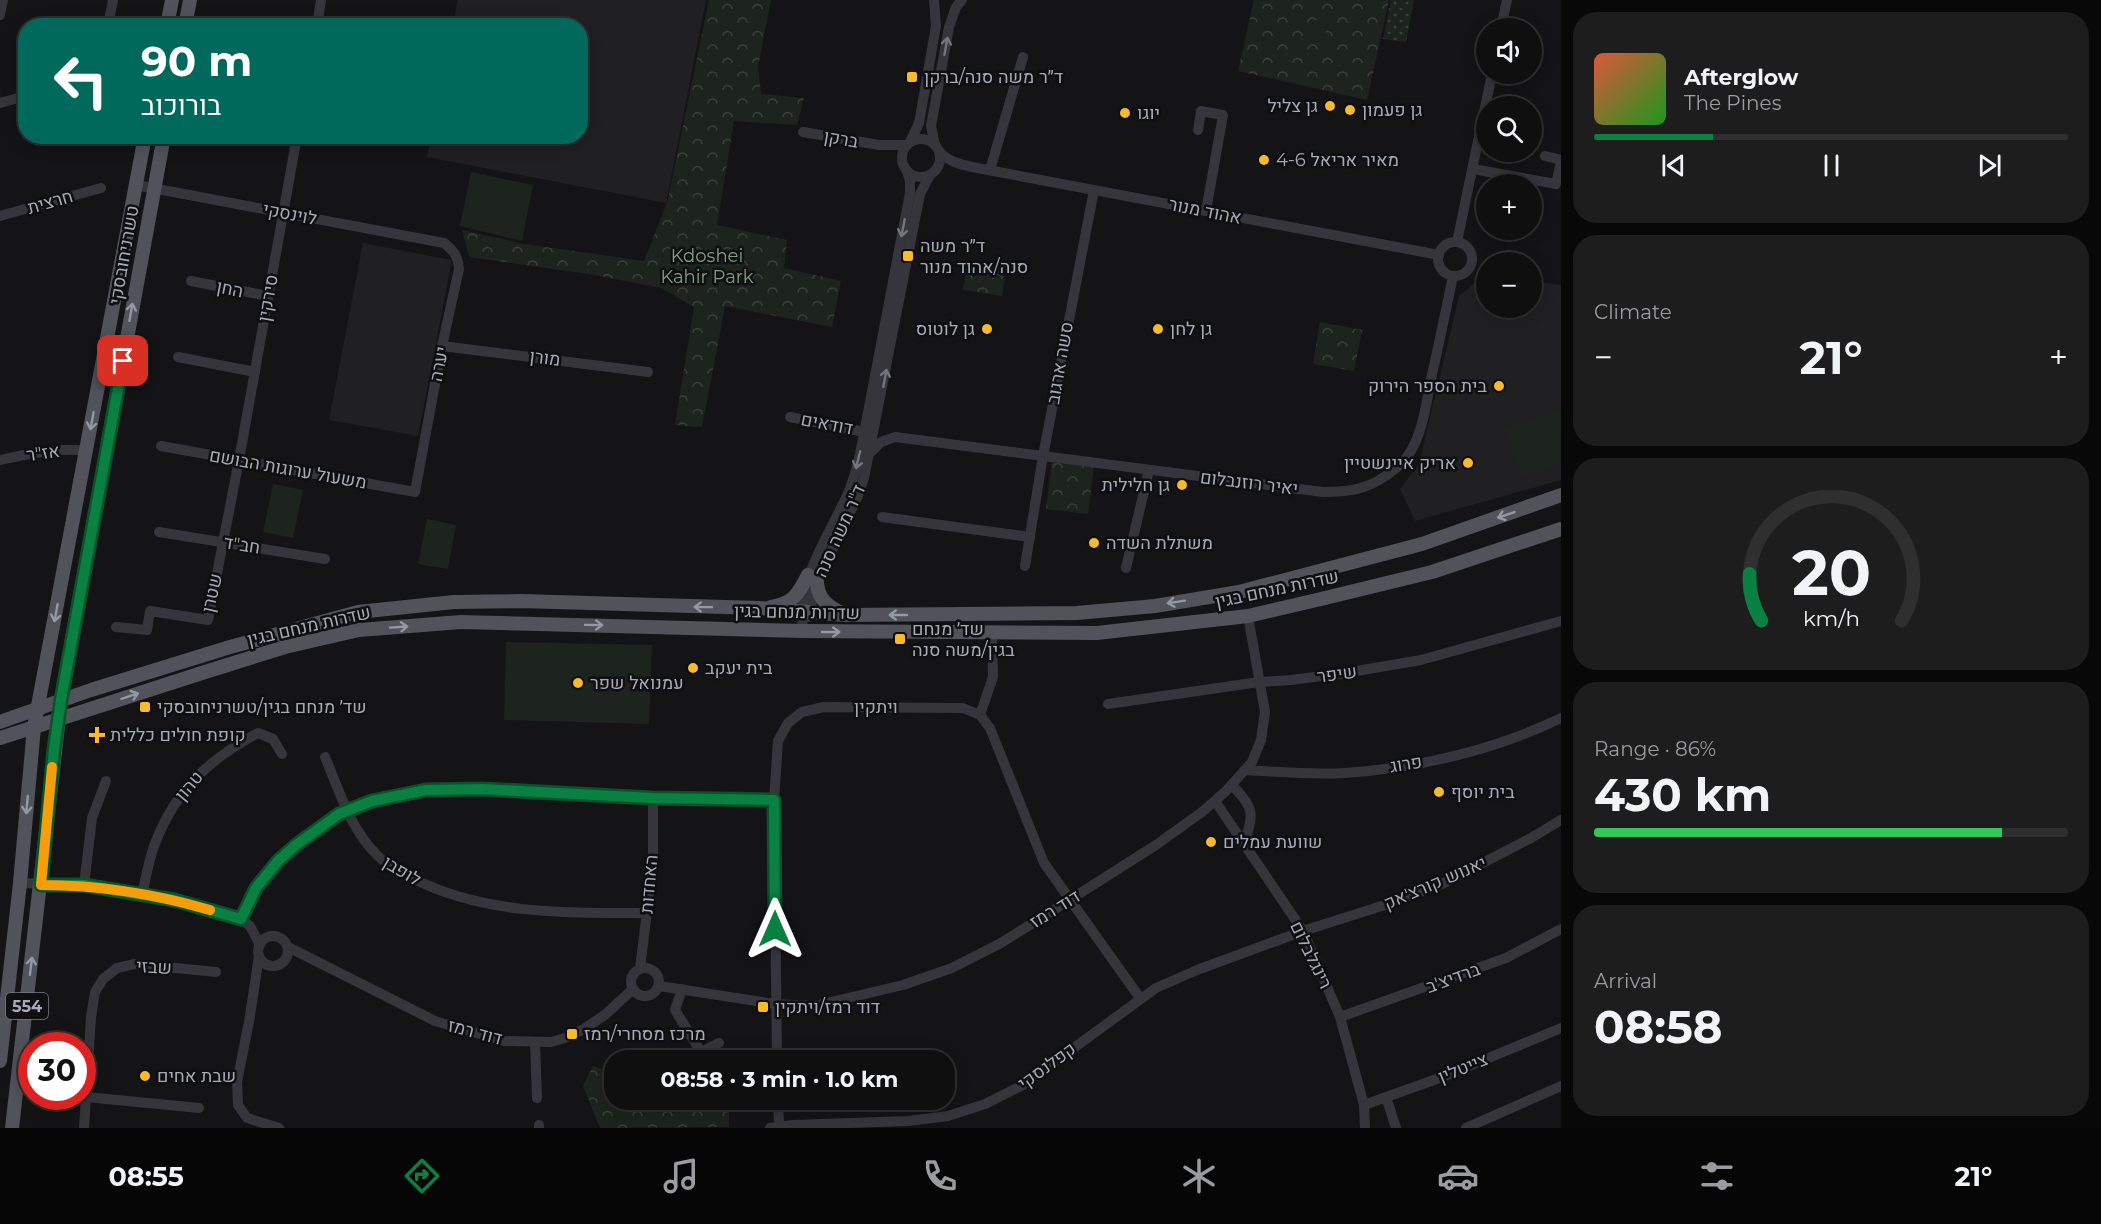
<!DOCTYPE html>
<html lang="en">
<head>
<meta charset="utf-8">
<style>
  :root { --surface:#0f0f10; --page:#1d1d1e; --text:#f1f3f6; --muted:#9b9c9f; --line:#2f2f30; --accent:#0b8043 }
  body { margin:0; font-family:Montserrat,Heebo,sans-serif; background:var(--page); color:var(--text); height:100vh; display:flex; flex-direction:column; font-size:22px; white-space:nowrap }
  * { box-sizing:border-box; margin:0 }
  p { font-size:20px; color:var(--muted) }
  .icon { flex:none; width:33px; height:33px; fill:none; stroke:currentColor; stroke-width:2; stroke-linecap:round; stroke-linejoin:round }
  .map { position:relative; flex:1; overflow:hidden }
  .details { display:flex; flex-direction:column; gap:12px; padding:12px; background:#080809; width:540px }
  .details>* { flex:none }
  .hud { position:absolute; left:18px; top:18px; width:570px; height:126px; border-radius:24px; box-shadow:0 3px 15px #0003,0 0 0 2px var(--line); background:#00695c; color:#fff; overflow:hidden }
  .tools { position:absolute; left:1476px; top:18px; display:grid; gap:12px }
  .tools a { display:grid; place-items:center; width:66px; height:66px; border-radius:50%; background:var(--surface); box-shadow:0 3px 15px #0003,0 0 0 2px var(--line); font-size:30px }
  .speed { position:absolute; left:18px; top:1032px; display:flex; gap:12px; font-size:30px; font-weight:700; text-align:center }
  .speed>* { display:grid; place-content:center; width:78px; height:78px; border-radius:50%; background:var(--surface); box-shadow:0 3px 15px #0003,0 0 0 2px var(--line); line-height:1 }
  .speed .limit { border:9px solid #d22; background:#fff; color:#111 }
  .pin { position:absolute; display:grid; place-items:center; width:51px; height:51px; color:#fff; margin:-26px; border-radius:12px; box-shadow:0 3px 9px #0006 }
  .me { position:absolute; width:66px; margin:-33px; rotate:0deg; stroke-linejoin:round; filter:drop-shadow(0 0 4px #0008) }
  .turn { display:flex; align-items:center; gap:21px; height:126px; padding:0 24px; font-size:27px }
  .turn .icon { width:78px; height:78px; stroke-width:2.5 }
  .turn b { display:block; font-size:42px; line-height:51px }
  .big { font-size:45px; font-weight:700; line-height:1.1 }
  .details .widget { flex:1; display:flex; flex-direction:column; justify-content:center; gap:9px; min-width:0; padding:0 21px; border-radius:24px; background:var(--page) }
  .details .dial { align-items:center; gap:0 }
  .dial svg { height:156px; overflow:visible; fill:none; stroke:var(--line); stroke-width:7; stroke-linecap:round; text-anchor:middle }
  .dial text { fill:var(--text); stroke:none }
  .song { display:flex; align-items:center; gap:18px }
  .cover { width:72px; height:72px; border-radius:9px; background:linear-gradient(135deg,hsl(10 70% 55%),hsl(120 70% 35%)) }
  .played { height:6px; border-radius:3px; background:linear-gradient(90deg,var(--accent) 25%,var(--line) 25%) }
  .keys { display:flex; justify-content:space-around; direction:ltr }
  .heat { display:flex; justify-content:space-between; align-items:center; font-size:33px; direction:ltr }
  .charge { height:9px; border-radius:4px; background:linear-gradient(90deg,#34c759 86%,var(--line) 0) }
  .trip { position:absolute; left:604px; top:1050px; width:351px; height:60px; border-radius:24px; background:var(--surface); box-shadow:0 3px 15px #0003,0 0 0 2px var(--line); font-weight:700; line-height:60px; text-align:center }
  .dock { display:flex; height:96px; justify-content:space-around; align-items:center; background:#060606; color:var(--muted) }
  .dock .icon { width:42px; height:42px }
  .dock .on { color:var(--accent) }
  .dock b { font-size:27px; color:var(--text) }
  main { display:flex; flex:1; min-height:0 }
  .map>svg:first-child { display:block }
</style>
</head>
<body>
<main>
<div class="map">
<svg width="1561" height="1128" viewBox="0 0 1561 1128">
  <defs>
    <pattern id="grass-dots" width="8" height="8" patternUnits="userSpaceOnUse" patternTransform="scale(1.5)"><rect width="8" height="8" fill="#1c241d"/><path d="M2 2h.1M6 6h.1" fill="none" stroke="#3a413c" stroke-width="1.8" stroke-linecap="round"/></pattern>
    <pattern id="park-crowns" width="20" height="18" patternUnits="userSpaceOnUse" patternTransform="scale(1.5)"><rect width="20" height="18" fill="#1c241d"/><path d="M2 6a3 3 0 1 1 6 0M12 15a3 3 0 1 1 6 0" fill="none" stroke="#3a413c"/></pattern>
  </defs>
  <rect width="100%" height="100%" fill="#141416"/>
  <!-- built -->
  <g fill="#202023">
    <path d="M458 0H706L666 203 427 157 431 137 580 136V26L453 25Z"/>
    <path d="M363 243 452 260 418 436 329 420Z"/>
    <path d="M1484 275H1486V308H1532V281L1561 285V480L1415 521 1400 489 1419 464 1459 296Z"/>
  </g>
  <!-- grass -->
  <path fill="url(#grass-dots)" d="M1391 0H1414L1406 42 1383 39Z"/>
  <!-- park -->
  <g fill="url(#park-crowns)">
    <path d="M709 0H771L758 67 761 94 804 98 797 125 734 121 717 225 787 240 784 268 841 281 832 327 725 306 702 427 675 425 694 307 661 288 589 274 469 257 462 230 524 244 644 261 667 203Z"/>
    <path d="M1254 0H1389L1367 100 1238 71Z"/>
    <path d="M968 262 1006 268 1002 296 963 290Z"/>
    <path d="M1320 322 1362 330 1354 371 1313 364Z"/>
    <path d="M1052 461 1094 466 1088 514 1046 509Z"/>
    <path d="M593 1066 615 1073V1100H729V1127L600 1128 583 1086Z"/>
  </g>
  <!-- garden -->
  <g fill="#1c241d">
    <circle cx="1315" cy="31" r="11"/>
    <path d="M471 172 533 185 522 241 460 226Z"/>
    <path d="M1561 411V463L1521 476 1506 429Z"/>
    <path d="M273 484 303 490 293 538 263 532Z"/>
    <path d="M427 519 456 525 448 569 418 564Z"/>
    <path d="M506 642 652 645 649 724 504 720Z"/>
  </g>
  <g fill="none" stroke-linecap="round" stroke-linejoin="round">
    <!-- minor -->
    <g stroke="#35353b" stroke-width="10">
      <path d="M0 15 3 0"/>
      <path d="M108 26 113 0"/>
      <path d="M317 26 321 0"/>
      <path d="M1501 28 1507 0"/>
      <path d="M0 103 26 96"/>
      <path d="M1198 130 1201 111 1223 115 1206 211"/>
      <path d="M803 132 879 145H907"/>
      <circle cx="921" cy="158" r="19"/>
      <path d="M910 142 919 123 936 26 934 0"/>
      <path d="M935 145 931 126 949 27 956 7 962 0"/>
      <path d="M939 151C948 161 958 164 972 167L1439 255"/>
      <path d="M1545 156 1561 160"/>
      <path d="M1473 169 1556 184 1561 162"/>
      <path d="M990 170 1023 57"/>
      <path d="M136 185 444 243C454 251 458 256 459 269L442 346 415 492 161 446"/>
      <path d="M0 216 101 188"/>
      <path d="M1457 242 1492 74"/>
      <circle cx="1455" cy="259" r="17"/>
      <path d="M191 281 268 296"/>
      <path d="M442 346 648 372"/>
      <path d="M178 357 255 372"/>
      <path d="M790 417 864 432"/>
      <path d="M871 452 881 442 895 437 1323 492C1348 492 1366 490 1387 475 1394 470 1402 464 1407 457 1423 435 1426 404 1431 379 1439 344 1446 310 1453 276"/>
      <path d="M0 460C28 454 58 447 87 451"/>
      <path d="M882 517 1030 537"/>
      <path d="M159 532 325 559"/>
      <path d="M1025 566 1043 456 1094 190"/>
      <path d="M1126 568 1149 470"/>
      <path d="M808 617 818 579 858 496 864 478 920 194 930 175"/>
      <path d="M116 627 147 630 150 611 208 620 239 460 297 136"/>
      <path d="M803 631C797 577 827 541 848 493 853 481 857 467 860 454L910 193V181L907 171"/>
      <path d="M1108 704 1259 682 1291 680 1345 673 1421 660 1561 621"/>
      <path d="M980 715 993 677 992 633"/>
      <path d="M325 757C339 790 350 828 376 854 386 865 400 872 414 879 486 915 567 913 647 913"/>
      <path d="M1245 770C1278 772 1312 775 1345 773 1418 768 1495 750 1561 718"/>
      <path d="M1232 785C1255 810 1254 812 1244 844"/>
      <path d="M1215 801 1303 931 1340 1017 1364 1105 1365 1128"/>
      <path d="M20 883 84 885 174 900 241 919 250 926 260 945"/>
      <path d="M84 885 92 818 106 781"/>
      <path d="M142 895C146 877 149 858 156 841 177 788 210 759 258 733L273 739 282 754"/>
      <path d="M241 919 257 888 278 861 296 845 339 814 372 801 426 790 482 789 653 798 774 800"/>
      <circle cx="273" cy="951" r="15"/>
      <path d="M288 947 435 1021 504 1041 551 1042 565 1038 584 1029 606 1014 633 989"/>
      <path d="M259 956 249 1022 237 1082 238 1105 247 1118 279 1128"/>
      <circle cx="645" cy="982" r="14"/>
      <path d="M640 969 653 862V798"/>
      <path d="M659 986 775 1004 814 1006 903 985 952 968 1001 943 1071 899 1156 845 1202 812 1226 791 1252 762 1261 740 1265 712 1248 616"/>
      <path d="M682 989 675 1010 701 1052 719 1043"/>
      <path d="M1340 1017 1506 958 1561 929"/>
      <path d="M535 1042 537 1098"/>
      <path d="M777 1060 774 800 778 741 788 723 802 712 824 707 963 708 980 715 990 728 1044 863 1140 998"/>
      <path d="M86 1097 199 1108"/>
      <path d="M1386 1097 1396 1128"/>
      <path d="M778 1100 779 1125"/>
      <path d="M1364 1105 1445 1076 1561 1028"/>
      <path d="M539 1125V1128"/>
      <path d="M84 1128 91 1017 95 992 103 979 117 968 135 964 216 972"/>
      <path d="M770 1128 793 1125 908 1121 948 1116 985 1104 1023 1085 1156 988 1197 970 1303 931 1391 903 1444 883 1531 838 1561 820"/>
      <path d="M1466 1128 1561 1086"/>
    </g>
    <!-- major -->
    <g stroke="#51525a" stroke-width="14">
      <path d="M167 26 172 0"/>
      <path d="M185 26 190 0"/>
      <path d="M817 582C818 600 828 606 843 614"/>
      <path d="M771 607C793 603 798 595 808 575"/>
      <path d="M0 722 91 690 230 647 358 612 454 602 521 601 759 608 845 615 1077 613 1155 606 1239 592 1422 544 1561 495"/>
      <path d="M0 738 205 672 285 647 359 630 461 622 803 631 1097 633 1248 616 1321 599 1432 572 1561 529"/>
      <path d="M0 1061 20 883 34 727 145 136"/>
      <path d="M12 1128 61 700 164 136"/>
    </g>
  </g>
  <!-- one-way arrows -->
  <defs><path id="oneway-shaft" d="M-6 0H5M1.5-3L5.5 0L1.5 3" fill="none" stroke-width="1.6" stroke-linecap="round" stroke-linejoin="round" transform="scale(1.5)"/></defs>
  <g stroke="#73757f">
    <use href="#oneway-shaft" transform="translate(946 46) rotate(-80)"/>
    <use href="#oneway-shaft" transform="translate(903 228) rotate(101)"/>
    <use href="#oneway-shaft" transform="translate(885 378) rotate(-79)"/>
    <use href="#oneway-shaft" transform="translate(858 460) rotate(104)"/>
  </g>
  <g stroke="#9498a4">
    <use href="#oneway-shaft" transform="translate(131 312) rotate(-80)"/>
    <use href="#oneway-shaft" transform="translate(92 421) rotate(100)"/>
    <use href="#oneway-shaft" transform="translate(1506 515) rotate(161)"/>
    <use href="#oneway-shaft" transform="translate(1176 602) rotate(171)"/>
    <use href="#oneway-shaft" transform="translate(703 607) rotate(-179)"/>
    <use href="#oneway-shaft" transform="translate(56 613) rotate(100)"/>
    <use href="#oneway-shaft" transform="translate(898 615) rotate(180)"/>
    <use href="#oneway-shaft" transform="translate(594 625) rotate(1)"/>
    <use href="#oneway-shaft" transform="translate(399 627) rotate(-4)"/>
    <use href="#oneway-shaft" transform="translate(831 632)"/>
    <use href="#oneway-shaft" transform="translate(130 696) rotate(-18)"/>
    <use href="#oneway-shaft" transform="translate(27 805) rotate(95)"/>
    <use href="#oneway-shaft" transform="translate(31 966) rotate(-83)"/>
  </g>
  <g fill="none" stroke-linecap="round" stroke-linejoin="round">
    <!-- route casing -->
    <g stroke="#07532c" stroke-width="15">
      <path id="route" d="M123 361 61 700 54 749 41 885H84L174 900 241 919 256 888 278 861 296 845 339 814 372 801 426 790 482 789 652 798 774 800 775 929"/>
    </g>
    <!-- route -->
    <use href="#route" stroke="#0b8043" stroke-width="10"/>
    <!-- slow -->
    <path stroke="#f59e0b" stroke-width="10" d="M52 767 41 885C98 885 155 894 210 910"/>
  </g>
  <!-- markers -->
  <g fill="#f6ba2b" stroke="#0f0f11" stroke-width="2">
    <rect x="906" y="71" width="12" height="12" rx="3"/>
    <circle cx="1330" cy="106" r="6"/>
    <circle cx="1350" cy="110" r="6"/>
    <circle cx="1125" cy="113" r="6"/>
    <circle cx="1264" cy="160" r="6"/>
    <rect x="902" y="250" width="12" height="12" rx="3"/>
    <circle cx="987" cy="329" r="6"/>
    <circle cx="1158" cy="329" r="6"/>
    <circle cx="1499" cy="386" r="6"/>
    <circle cx="1468" cy="463" r="6"/>
    <circle cx="1182" cy="485" r="6"/>
    <circle cx="1094" cy="543" r="6"/>
    <rect x="894" y="633" width="12" height="12" rx="3"/>
    <circle cx="693" cy="668" r="6"/>
    <circle cx="578" cy="683" r="6"/>
    <rect x="139" y="701" width="12" height="12" rx="3"/>
    <path d="M94 726h6v6h6v6h-6v6h-6v-6h-6v-6h6z"/>
    <circle cx="1439" cy="792" r="6"/>
    <circle cx="1211" cy="842" r="6"/>
    <rect x="757" y="1001" width="12" height="12" rx="3"/>
    <rect x="566" y="1028" width="12" height="12" rx="3"/>
    <circle cx="145" cy="1076" r="6"/>
  </g>
  <g text-anchor="middle" stroke-width="5" stroke-linejoin="round" paint-order="stroke">
    <!-- shield labels -->
    <rect fill="#0f0f11" stroke="#787c84" stroke-width="1.5" x="6" y="993" width="42" height="26" rx="4.5"/>
    <g font-size="16" font-weight="bold" fill="#a5aab6">
      <text x="27" y="1012">554</text>
    </g>
    <!-- poi labels -->
    <g font-size="18" fill="#a5aab6" stroke="#0f0f11" text-anchor="start">
      <text x="924" y="83">ד״ר משה סנה/ברקן</text>
      <text x="1318" y="112" text-anchor="end">גן צליל</text>
      <text x="1362" y="116">גן פעמון</text>
      <text x="1137" y="119">יוגו</text>
      <text x="1276" y="166">מאיר אריאל 4-6</text>
      <text x="920" y="252">ד״ר משה<tspan x="920" dy="21">סנה/אהוד מנור</tspan></text>
      <text x="975" y="335" text-anchor="end">גן לוטוס</text>
      <text x="1170" y="335">גן לחן</text>
      <text x="1487" y="392" text-anchor="end">בית הספר הירוק</text>
      <text x="1456" y="469" text-anchor="end">אריק איינשטיין</text>
      <text x="1170" y="491" text-anchor="end">גן חלילית</text>
      <text x="1106" y="549">משתלת השדה</text>
      <text x="912" y="635">שד׳ מנחם<tspan x="912" dy="21">בגין/משה סנה</tspan></text>
      <text x="705" y="674">בית יעקב</text>
      <text x="590" y="689">עמנואל שפר</text>
      <text x="157" y="713">שד׳ מנחם בגין/טשרניחובסקי</text>
      <text x="110" y="741">קופת חולים כללית</text>
      <text x="1451" y="798">בית יוסף</text>
      <text x="1223" y="848">שוועת עמלים</text>
      <text x="775" y="1013">דוד רמז/ויתקין</text>
      <text x="584" y="1040">מרכז מסחרי/רמז</text>
      <text x="157" y="1082">שבת אחים</text>
    </g>
    <!-- street labels -->
    <g font-size="18" fill="#a5aab6" stroke="#0f0f11">
      <text transform="translate(841 139) rotate(10)" y="6">ברקן</text>
      <text transform="translate(50 202) rotate(-16)" y="6">חרצית</text>
      <text transform="translate(1205 211) rotate(11)" y="6">אהוד מנור</text>
      <text transform="translate(290 214) rotate(11)" y="6">לוינסקי</text>
      <text transform="translate(124 255) rotate(-80)" y="6">טשרניחובסקי</text>
      <text transform="translate(230 289) rotate(11)" y="6">החן</text>
      <text transform="translate(268 298) rotate(-80)" y="6">סירקין</text>
      <text transform="translate(545 358) rotate(7)" y="6">מורן</text>
      <text transform="translate(1060 363) rotate(-80)" y="6">סשה ארגוב</text>
      <text transform="translate(439 364) rotate(-79)" y="6">יערה</text>
      <text transform="translate(827 424) rotate(11)" y="6">דודאים</text>
      <text transform="translate(43 453) rotate(-8)" y="6">אז"ר</text>
      <text transform="translate(288 469) rotate(10)" y="6">משעול ערוגות הבושם</text>
      <text transform="translate(1249 483) rotate(7)" y="6">יאיר רוזנבלום</text>
      <text transform="translate(840 531) rotate(-66)" y="6">ד"ר משה סנה</text>
      <text transform="translate(242 545) rotate(9)" y="6">חב"ד</text>
      <text transform="translate(1277 589) rotate(-12)" y="6">שדרות מנחם בגין</text>
      <text transform="translate(212 593) rotate(-77)" y="6">שטרן</text>
      <text transform="translate(797 612) rotate(1)" y="6">שדרות מנחם בגין</text>
      <text transform="translate(309 626) rotate(-13)" y="6">שדרות מנחם בגין</text>
      <text transform="translate(1337 674) rotate(-8)" y="6">שיפר</text>
      <text x="876" y="713">ויתקין</text>
      <text transform="translate(1406 764) rotate(-9)" y="6">פרוג</text>
      <text transform="translate(189 786) rotate(-50)" y="6">טהון</text>
      <text transform="translate(402 871) rotate(31)" y="6">לופבן</text>
      <text transform="translate(1435 883) rotate(-23)" y="6">יאנוש קורצ'אק</text>
      <text transform="translate(649 884) rotate(-85)" y="6">האחדות</text>
      <text transform="translate(1055 909) rotate(-32)" y="6">דוד רמז</text>
      <text transform="translate(1311 955) rotate(64)" y="6">רינגלבלום</text>
      <text transform="translate(154 967) rotate(3)" y="6">שבזי</text>
      <text transform="translate(1453 978) rotate(-20)" y="6">ברדיצ'ב</text>
      <text transform="translate(475 1032) rotate(15)" y="6">דוד רמז</text>
      <text transform="translate(1047 1066) rotate(-36)" y="6">קפלנסקי</text>
      <text transform="translate(1463 1068) rotate(-22)" y="6">צייטלין</text>
    </g>
    <!-- park labels -->
    <g font-size="18" fill="#7ca27f" stroke="#0f0f11">
      <text x="707" y="262">Kdoshei<tspan x="707" dy="21">Kahir Park</tspan></text>
    </g>
  </g>
</svg>
<div class="tools">
<a><svg class="icon" aria-label="sound" viewBox="0 0 24 24"><path d="M4 9h4l5-4v14l-5-4H4zM17 9q2 3 0 6"/></svg></a>
<a><svg class="icon" aria-label="search" viewBox="0 0 24 24"><circle cx="10" cy="10" r="6"/><path d="M15 15l6 6"/></svg></a>
<a>+</a>
<a>−</a>
</div>
<div class="speed"><div class="limit">30</div></div>
<div class="pin" style="left:123px;top:361px;background:#d93025"><svg class="icon" aria-label="arrive" viewBox="0 0 24 24"><path d="M6 21V4h12l-3 4 3 4H6"/></svg></div>
<svg class="me" style="left:775px;top:929px" viewBox="-20 -20 40 40"><path d="M0-17L14 15 0 8-14 15z" fill="#0b8043" stroke="#fff" stroke-width="4"/></svg>
<div class="trip">08:58 · 3 min · 1.0 km</div>
<div class="hud">
<div class="turn"><svg class="icon" aria-label="left" viewBox="0 0 24 24"><path d="M17 20v-9H6M10 6l-5 5 5 5"/></svg><div><b>90 m</b>בורוכוב</div></div>
</div>
</div>
<section class="details">
<div class="widget">
<div class="song"><i class="cover"></i><div><b>Afterglow</b><p>The Pines</p></div></div>
<div class="played"></div>
<div class="keys"><svg class="icon" aria-label="previous" viewBox="0 0 24 24"><path d="M18 5L8 12l10 7zM5 5v14"/></svg><svg class="icon" aria-label="pause" viewBox="0 0 24 24"><path d="M8 5v14M16 5v14"/></svg><svg class="icon" aria-label="next" viewBox="0 0 24 24"><path d="M6 5l10 7-10 7zM19 5v14"/></svg></div>
</div>
<div class="widget"><p>Climate</p>
<div class="heat"><a>−</a><b class="big">21°</b><a>+</a></div>
</div>
<div class="widget dial"><svg viewBox="0 0 100 80">
<path d="M14 69A42 42 0 1 1 86 69"/>
<path d="M14 69A42 42 0 0 1 8 45" stroke="#0b8043"/>
<text x="50" y="56" font-size="32" font-weight="700">20</text>
<text x="50" y="72" font-size="11">km/h</text>
</svg></div>
<div class="widget"><p>Range · 86%</p><b class="big">430 km</b><div class="charge"></div></div>
<div class="widget"><p>Arrival</p><b class="big">08:58</b></div>
</section>
</main>
<nav class="dock">
<b>08:55</b>
<svg class="icon on" aria-label="directions" viewBox="0 0 24 24"><path d="M12 3l9 9-9 9-9-9zM9 14v-3h6M13 9l2 2-2 2"/></svg>
<svg class="icon" aria-label="music" viewBox="0 0 24 24"><path d="M9 18V5l10-2v13"/><circle cx="6" cy="18" r="3"/><circle cx="16" cy="16" r="3"/></svg>
<svg class="icon" aria-label="phone" viewBox="0 0 24 24"><path d="M5 4h4l2 5-3 2q2 4 5 5l2-3 5 2v4C11 20 4 13 5 4z"/></svg>
<svg class="icon" aria-label="climate" viewBox="0 0 24 24"><path d="M12 3v18M4 7l16 10M4 17L20 7"/></svg>
<svg class="icon" aria-label="car" viewBox="0 0 24 24"><path d="M5 17H2v-5l4-1 3-4h7l3 4 3 1v5h-3M9 17h6M6 11h13"/><circle cx="7" cy="17" r="2"/><circle cx="17" cy="17" r="2"/></svg>
<svg class="icon" aria-label="filters" viewBox="0 0 24 24"><path d="M4 7h16M4 17h16"/><circle cx="9" cy="7" r="2"/><circle cx="15" cy="17" r="2"/></svg>
<b>21°</b>
</nav>
</body>
</html>
